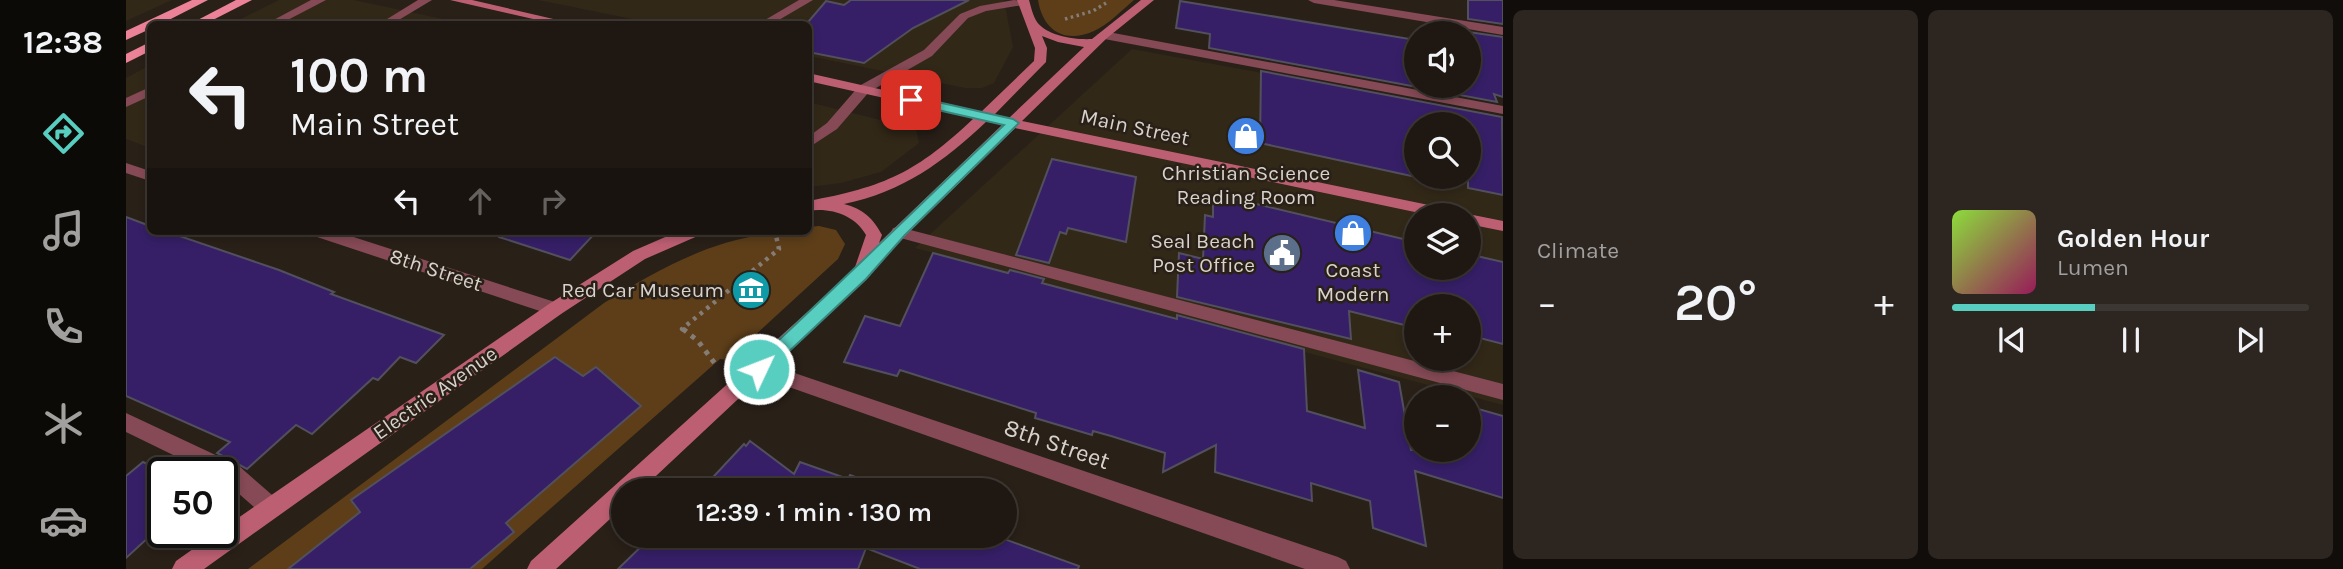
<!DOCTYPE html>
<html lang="en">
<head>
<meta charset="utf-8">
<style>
  :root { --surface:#1f1812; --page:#2c2520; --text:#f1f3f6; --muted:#a1a09f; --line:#3c3732; --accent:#58cec0 }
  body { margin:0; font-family:Karla,sans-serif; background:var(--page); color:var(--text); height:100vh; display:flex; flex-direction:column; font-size:26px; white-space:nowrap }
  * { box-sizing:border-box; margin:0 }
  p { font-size:23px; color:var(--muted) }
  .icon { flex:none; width:38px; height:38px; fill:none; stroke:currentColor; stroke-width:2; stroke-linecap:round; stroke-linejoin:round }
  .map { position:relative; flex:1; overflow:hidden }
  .details { display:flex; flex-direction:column; gap:10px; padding:10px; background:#110d0a; width:840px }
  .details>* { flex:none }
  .banner { position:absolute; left:21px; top:21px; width:665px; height:214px; border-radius:10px; box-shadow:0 4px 10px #0003,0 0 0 2px var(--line); background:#1f1812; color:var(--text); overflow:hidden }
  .fabs { position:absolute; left:1278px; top:21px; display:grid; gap:14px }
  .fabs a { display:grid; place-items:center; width:77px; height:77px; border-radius:50%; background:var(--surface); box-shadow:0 4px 10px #0003,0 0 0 2px var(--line); font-size:35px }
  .speed { position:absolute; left:21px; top:457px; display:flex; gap:14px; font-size:35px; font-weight:700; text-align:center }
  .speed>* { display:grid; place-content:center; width:91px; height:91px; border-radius:50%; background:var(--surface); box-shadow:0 4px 10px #0003,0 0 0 2px var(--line); line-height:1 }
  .speed .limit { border:4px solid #111; border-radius:10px; background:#fff; color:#111 }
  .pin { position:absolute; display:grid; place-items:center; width:60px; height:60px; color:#fff; margin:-30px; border-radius:14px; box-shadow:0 4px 10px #0006 }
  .me { position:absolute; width:77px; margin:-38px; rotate:47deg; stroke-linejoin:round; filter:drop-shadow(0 0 5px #0008) }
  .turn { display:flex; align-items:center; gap:24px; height:147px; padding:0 28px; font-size:32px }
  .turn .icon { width:91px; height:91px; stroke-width:2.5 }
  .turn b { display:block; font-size:49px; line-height:60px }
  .lanes { display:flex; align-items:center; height:66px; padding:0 28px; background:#0003; justify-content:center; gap:35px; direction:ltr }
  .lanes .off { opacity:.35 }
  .big { font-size:52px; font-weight:600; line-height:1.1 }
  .details .widget { flex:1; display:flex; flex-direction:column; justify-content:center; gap:10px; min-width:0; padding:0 24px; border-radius:10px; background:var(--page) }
  .song { display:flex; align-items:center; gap:21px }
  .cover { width:84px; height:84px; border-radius:10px; background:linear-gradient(135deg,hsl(90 70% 55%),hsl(330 70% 35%)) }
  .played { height:7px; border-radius:4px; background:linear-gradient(90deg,var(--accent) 40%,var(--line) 40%) }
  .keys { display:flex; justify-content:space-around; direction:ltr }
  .heat { display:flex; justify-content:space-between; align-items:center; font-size:38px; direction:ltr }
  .details .tiles { flex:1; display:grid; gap:10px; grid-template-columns:repeat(2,1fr) }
  .trip { position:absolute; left:485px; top:478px; width:406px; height:70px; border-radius:35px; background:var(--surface); box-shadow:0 4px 10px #0003,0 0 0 2px var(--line); font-weight:600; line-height:70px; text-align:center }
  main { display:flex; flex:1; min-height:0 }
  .dock { display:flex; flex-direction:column; width:126px; justify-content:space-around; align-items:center; background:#0c0a07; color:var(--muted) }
  .dock .icon { width:49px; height:49px }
  .dock .selected { color:var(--accent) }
  .dock b { font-size:32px; color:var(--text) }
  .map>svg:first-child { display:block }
</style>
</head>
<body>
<main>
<nav class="dock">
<b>12:38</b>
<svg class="icon selected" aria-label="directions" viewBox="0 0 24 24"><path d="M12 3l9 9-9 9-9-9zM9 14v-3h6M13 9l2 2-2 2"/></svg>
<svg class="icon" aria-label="music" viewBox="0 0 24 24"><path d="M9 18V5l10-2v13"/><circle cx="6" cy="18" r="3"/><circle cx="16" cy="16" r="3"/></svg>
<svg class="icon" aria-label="phone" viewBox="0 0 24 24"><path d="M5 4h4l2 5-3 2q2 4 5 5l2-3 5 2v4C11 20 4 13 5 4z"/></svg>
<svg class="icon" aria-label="climate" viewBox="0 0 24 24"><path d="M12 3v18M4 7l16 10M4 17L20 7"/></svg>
<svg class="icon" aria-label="car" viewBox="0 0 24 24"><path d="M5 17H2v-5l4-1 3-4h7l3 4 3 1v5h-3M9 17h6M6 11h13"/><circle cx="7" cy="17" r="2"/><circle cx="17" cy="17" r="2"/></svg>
</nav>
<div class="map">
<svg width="1377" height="569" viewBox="0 0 1377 569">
  <rect width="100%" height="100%" fill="#292018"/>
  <!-- commercial -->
  <g fill="#322818" fill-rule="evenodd">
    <path d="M0 0H46L0 21Z"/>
    <path d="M153 0H228L340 24H105Z"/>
    <path d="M412 0H878L887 47 868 83 856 88H839L683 56 682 24H531Z"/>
    <path d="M1006 49 1377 117V405L789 248ZM1290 124H1342V177H1290ZM1290 215H1342V268H1290ZM1290 306H1342V359H1290Z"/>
    <path d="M24 65V148L0 139V78Z"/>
    <path d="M682 102 790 129 793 143 755 172 715 183 683 187Z"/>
  </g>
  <!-- green -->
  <g fill="#5d3e19">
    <path d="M912 0H1008C996 10 982 25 968 31 939 44 917 31 912 0Z"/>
    <path d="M693 226 710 230 719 244 712 259 602 360 594 359 356 569H122L478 303C544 262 602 231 682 231L683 227Z"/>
  </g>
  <!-- building -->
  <g fill="#361f67" stroke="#52505d" stroke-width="2">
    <path d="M725 0H843L787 28 738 63 682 52V22L700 1 718 5Z"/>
    <path d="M1342 0H1377V24L1342 19Z"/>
    <path d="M1054 1 1290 40V86H1342V32L1377 37V97L1368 94 1371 102 1083 48 1084 34 1050 28Z"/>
    <path d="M1135 71 1376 117 1377 195 1342 188V124H1290V177L1134 143Z"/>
    <path d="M926 159 1010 177 1000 242 942 228 940 234 934 232 923 263 890 255Z"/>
    <path d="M1105 198 1290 242V268H1342V254L1377 262V344L1342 335V306H1290V328L1223 311 1225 339 1051 297 1053 253 1077 259 1079 215 1087 217V199L1105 202Z"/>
    <path d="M0 217 24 226V231H39L153 270 208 292 205 294 318 335 290 363 274 357 252 380 247 378 186 434 170 425 121 469 91 453 104 442 0 396Z"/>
    <path d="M374 231H471L444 260 373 237Z"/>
    <path d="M807 253 882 273 884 270 918 279 916 283 1051 319V315L1178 349 1181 411 1239 428 1232 370 1273 382 1285 450H1342V406L1377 416V498L1289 471 1300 546 1247 528 1244 501 1185 483 1186 501 1089 472 1090 445 1037 472 1039 453 985 436 967 431 966 435 909 418 910 413 774 370 771 376 718 362 739 316 774 326Z"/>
    <path d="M429 357 457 376 470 367 515 406 380 523 388 532 344 569H162L234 512 225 500Z"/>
    <path d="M624 441 668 474 674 462 722 479 724 475 762 489 575 490 618 444 620 446Z"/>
    <path d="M17 462 37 471V524L0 558V476Z"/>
    <path d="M526 536H870L953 566 952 569H794L740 548 732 569H492Z"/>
  </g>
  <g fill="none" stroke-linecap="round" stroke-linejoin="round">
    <!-- path-far2 -->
    <path stroke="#847c75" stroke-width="3.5" stroke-dasharray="2.5 3.5" stroke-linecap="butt" d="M939 19 967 11 980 3"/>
    <!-- path-far1 -->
    <path stroke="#847c75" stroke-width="4.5" stroke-dasharray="3.5 5" stroke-linecap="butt" d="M558 330 556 329 653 249 649 231"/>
    <!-- path -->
    <path stroke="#847c75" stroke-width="5" stroke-dasharray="4.5 6" stroke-linecap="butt" d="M557 329 572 341 590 365"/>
    <!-- service -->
    <g fill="#854a56" fill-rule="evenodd">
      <path d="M185 0H200L154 24H140Z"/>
      <path d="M292 0H306L266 24H253Z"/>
      <path d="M673 0H687L646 24H632Z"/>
      <path d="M888 0 903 2 897 5 860 11 842 18 806 56 743 92 711 129 682 148V137L701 123 733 86 798 50 834 14 854 6Z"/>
      <path d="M977 31 1377 106V114L973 38 971 35Z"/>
      <path d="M24 87V96L0 107V98Z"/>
      <path d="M773 227 1377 384V400L767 236 765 232 767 228Z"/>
      <path d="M0 413 113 466 153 501 156 508 153 515 145 518 137 515 96 479V472H82L0 432Z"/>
    </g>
    <!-- minor -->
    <g fill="#854a56" fill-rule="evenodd">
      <path d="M1182 0H1208L1377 27V35L1188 3Z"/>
      <path d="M0 163 24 171V181L0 173Z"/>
      <path d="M183 231H209L435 304 438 309 435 314 429 316 185 235Z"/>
      <path d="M633 361 1212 557 1220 561 1224 569H1179L626 374 623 369 626 364Z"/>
    </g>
    <!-- secondary -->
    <g fill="#bd5f73" fill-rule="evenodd">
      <path d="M324 0H346L449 24H429Z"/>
      <path d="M891 0H903C905 7 907 16 911 22 921 36 949 40 966 39L1015 0H1028L981 38 896 121 1327 210 1335 215H1303L889 128 779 236 740 279 515 490H497V507L430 569H401L405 561 728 270 740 235C729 215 704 207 682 211V201C759 187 791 172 848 118L682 81V73L855 112 908 61 909 48ZM916 36 932 42 958 47 883 118 868 115 920 62 921 48ZM861 121 876 125 753 243 756 235C747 218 737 209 718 204 776 192 818 162 861 121Z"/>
      <path d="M1342 214 1377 221V231L1342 224V215H1336Z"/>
      <path d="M553 231H576L574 235 519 259 435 314 78 569H46L50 561 91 532H96V529L423 304 507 251Z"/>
    </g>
    <!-- trunk -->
    <g fill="#ec8298" fill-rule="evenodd">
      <path d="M66 0H82L35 24H24V29L0 40V31Z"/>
      <path d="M110 0H126L79 24H64Z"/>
      <path d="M24 42V51L0 63V54Z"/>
    </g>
  </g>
  <!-- route -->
  <path fill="#58cec0" stroke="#39867d" stroke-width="2" d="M785 96 887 119 893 123 778 236 740 279 639 374H627L624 369 627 364C712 286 794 204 878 125L781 103 779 100Z"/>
  <!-- icons -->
  <defs>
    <g id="shop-disc" transform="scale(2.0125)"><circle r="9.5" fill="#3f7fe0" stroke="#292018"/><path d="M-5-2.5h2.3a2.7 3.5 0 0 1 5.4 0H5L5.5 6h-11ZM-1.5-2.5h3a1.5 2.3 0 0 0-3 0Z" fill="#fff"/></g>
    <g id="civic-disc" transform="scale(2.0125)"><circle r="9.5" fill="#5c6f8a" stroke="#292018"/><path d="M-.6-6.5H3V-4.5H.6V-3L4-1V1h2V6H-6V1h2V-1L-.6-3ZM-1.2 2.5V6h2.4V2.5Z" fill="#fff"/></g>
    <g id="museum-disc" transform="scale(2.0125)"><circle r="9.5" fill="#0f9aa8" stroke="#292018"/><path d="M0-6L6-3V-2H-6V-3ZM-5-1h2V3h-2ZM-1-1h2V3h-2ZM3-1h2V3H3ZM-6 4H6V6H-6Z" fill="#fff"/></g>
  </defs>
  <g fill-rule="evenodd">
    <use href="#shop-disc" x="1120" y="136"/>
    <use href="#shop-disc" x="1227" y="233"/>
    <use href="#civic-disc" x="1156" y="253"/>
    <use href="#museum-disc" x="625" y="290"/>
  </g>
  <g text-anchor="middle" stroke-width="5" stroke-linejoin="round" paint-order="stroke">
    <!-- street labels -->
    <g font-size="21" fill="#d8d2cc" stroke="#292018">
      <text transform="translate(1009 127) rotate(12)" y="7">Main Street</text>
      <text transform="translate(310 270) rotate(18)" y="7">8th Street</text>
      <text transform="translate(309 393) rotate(-35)" y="7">Electric Avenue</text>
    </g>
    <!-- poi labels -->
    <g font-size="21" fill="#d8d2cc" stroke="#292018">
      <text x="1120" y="180">Christian Science<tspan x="1120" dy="24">Reading Room</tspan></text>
      <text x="1129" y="248" text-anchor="end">Seal Beach<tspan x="1129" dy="24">Post Office</tspan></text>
      <text x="1227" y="277">Coast<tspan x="1227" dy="24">Modern</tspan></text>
      <text x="598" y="297" text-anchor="end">Red Car Museum</text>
    </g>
    <!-- near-street labels -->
    <g font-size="24" fill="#d8d2cc" stroke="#292018">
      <text transform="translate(931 444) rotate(19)" y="8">8th Street</text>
    </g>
  </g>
</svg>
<div class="fabs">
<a><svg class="icon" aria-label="sound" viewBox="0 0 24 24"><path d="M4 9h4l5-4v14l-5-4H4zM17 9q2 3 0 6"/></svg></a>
<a><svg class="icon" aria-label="search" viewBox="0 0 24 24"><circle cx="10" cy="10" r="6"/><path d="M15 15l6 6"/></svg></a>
<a><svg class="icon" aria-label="layers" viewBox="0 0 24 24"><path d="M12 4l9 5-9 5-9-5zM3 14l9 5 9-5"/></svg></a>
<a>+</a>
<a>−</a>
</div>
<div class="speed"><div class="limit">50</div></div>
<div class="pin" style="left:785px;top:100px;background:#d93025"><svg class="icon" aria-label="arrive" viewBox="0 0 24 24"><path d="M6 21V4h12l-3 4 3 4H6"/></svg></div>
<svg class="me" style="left:633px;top:369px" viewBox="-20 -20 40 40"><circle r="17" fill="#58cec0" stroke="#fff" stroke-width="3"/><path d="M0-11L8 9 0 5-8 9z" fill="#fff"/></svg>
<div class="trip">12:39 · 1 min · 130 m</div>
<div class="banner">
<div class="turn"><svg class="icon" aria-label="left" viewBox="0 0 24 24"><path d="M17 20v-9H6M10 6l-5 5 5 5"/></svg><div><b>100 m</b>Main Street</div></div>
<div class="lanes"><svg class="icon" aria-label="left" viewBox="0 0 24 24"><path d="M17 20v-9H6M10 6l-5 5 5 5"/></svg><svg class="icon off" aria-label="ahead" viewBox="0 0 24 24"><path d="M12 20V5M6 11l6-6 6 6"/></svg><svg class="icon off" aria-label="right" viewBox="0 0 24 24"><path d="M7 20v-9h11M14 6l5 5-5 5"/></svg></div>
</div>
</div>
<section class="details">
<div class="tiles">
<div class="widget"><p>Climate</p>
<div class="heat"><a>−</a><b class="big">20°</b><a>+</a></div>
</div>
<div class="widget">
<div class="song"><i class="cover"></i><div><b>Golden Hour</b><p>Lumen</p></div></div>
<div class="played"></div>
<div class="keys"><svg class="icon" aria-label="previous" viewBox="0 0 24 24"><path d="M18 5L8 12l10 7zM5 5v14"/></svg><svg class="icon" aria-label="pause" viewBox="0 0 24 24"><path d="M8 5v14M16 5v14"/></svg><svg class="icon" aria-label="next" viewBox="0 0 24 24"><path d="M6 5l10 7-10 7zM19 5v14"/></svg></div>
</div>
</div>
</section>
</main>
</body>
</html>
